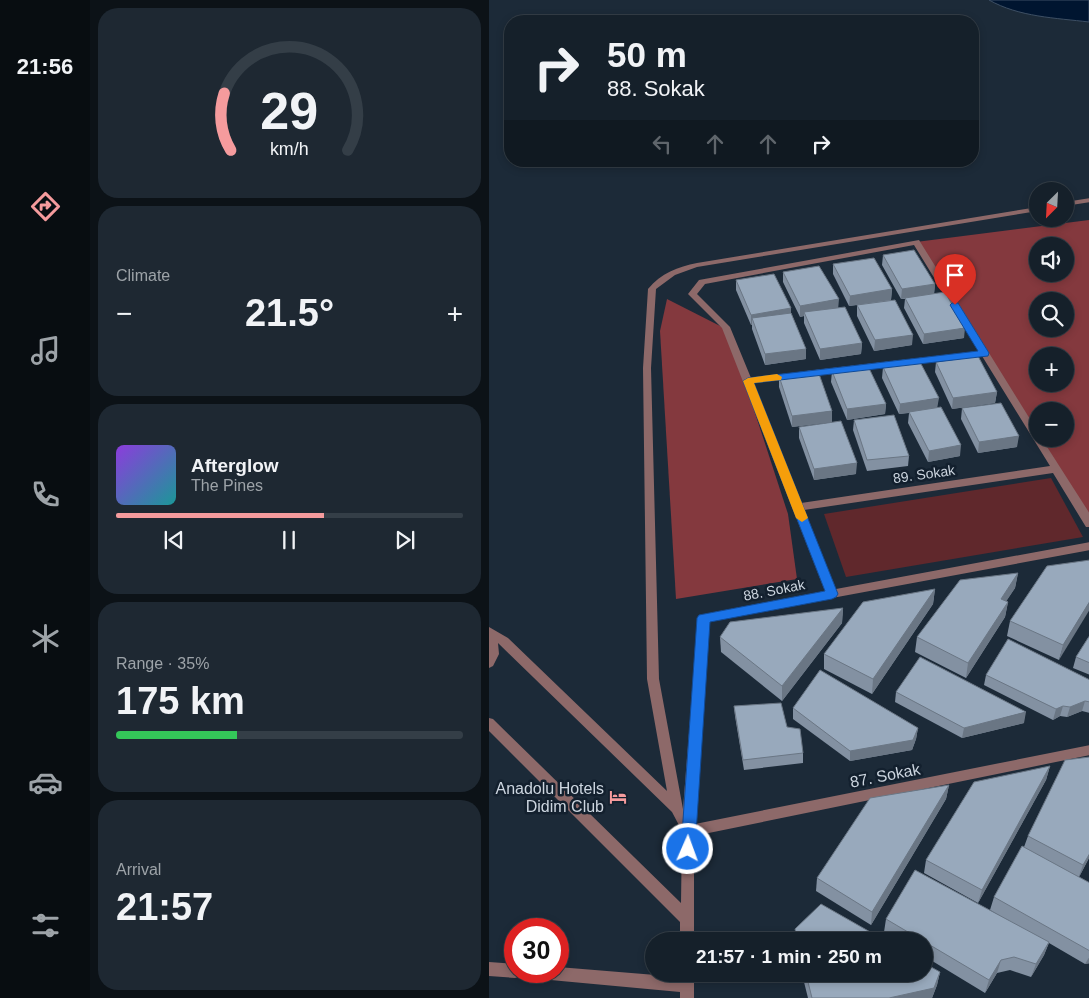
<!DOCTYPE html>
<html lang="en">
<head>
<meta charset="utf-8">
<style>
  :root { --surface:#15202a; --page:#1e2832; --text:#f1f3f6; --muted:#9da3a8; --line:#343e47; --accent:#f59b9d }
  body { margin:0; font-family:Helvetica,sans-serif; background:var(--page); color:var(--text); height:100vh; display:flex; flex-direction:column; font-size:19px; white-space:nowrap }
  * { box-sizing:border-box; margin:0 }
  p { font-size:16px; color:var(--muted) }
  .icon { flex:none; width:28px; height:28px; fill:none; stroke:currentColor; stroke-width:2; stroke-linecap:round; stroke-linejoin:round }
  .map { position:relative; flex:1; overflow:hidden }
  .details { display:flex; flex-direction:column; gap:8px; padding:8px; background:#0c1217; width:399px }
  .details>* { flex:none }
  .top-card { position:absolute; left:15px; top:15px; width:475px; height:152px; border-radius:20px; box-shadow:0 2px 8px #0003,0 0 0 1px var(--line); background:#15202a; color:var(--text); overflow:hidden }
  .needle { width:32px; rotate:204deg }
  .controls { position:absolute; left:540px; top:182px; display:grid; gap:10px }
  .controls a { display:grid; place-items:center; width:45px; height:45px; border-radius:50%; background:var(--surface); box-shadow:0 2px 8px #0003,0 0 0 1px var(--line); font-size:25px }
  .speed { position:absolute; left:15px; top:918px; display:flex; gap:10px; font-size:25px; font-weight:700; text-align:center }
  .speed>* { display:grid; place-content:center; width:65px; height:65px; border-radius:50%; background:var(--surface); box-shadow:0 2px 8px #0003,0 0 0 1px var(--line); line-height:1 }
  .speed .limit { border:8px solid #d22; background:#fff; color:#111 }
  .pin { position:absolute; display:grid; place-items:center; width:42px; height:42px; color:#fff; margin:-51px -21px; border-radius:50% 50% 50% 0; rotate:-45deg; box-shadow:0 0 5px #0007 }
  .pin .icon { rotate:45deg }
  .me { position:absolute; width:55px; margin:-28px; rotate:2deg; stroke-linejoin:round; filter:drop-shadow(0 0 4px #0008) }
  .turn { display:flex; align-items:center; gap:18px; height:105px; padding:0 20px; font-size:22px }
  .turn .icon { width:65px; height:65px; stroke-width:2.5 }
  .turn b { display:block; font-size:35px; line-height:42px }
  .lanes { display:flex; align-items:center; height:48px; padding:0 20px; background:#0003; justify-content:center; gap:25px; direction:ltr }
  .lanes .off { opacity:.35 }
  .big { font-size:38px; font-weight:700; line-height:1.1 }
  .details .card { flex:1; display:flex; flex-direction:column; justify-content:center; gap:8px; min-width:0; padding:0 18px; border-radius:20px; background:var(--page) }
  .details .dial { align-items:center; gap:0 }
  .dial svg { height:130px; overflow:visible; fill:none; stroke:var(--line); stroke-width:7; stroke-linecap:round; text-anchor:middle }
  .dial text { fill:var(--text); stroke:none }
  .song { display:flex; align-items:center; gap:15px }
  .cover { width:60px; height:60px; border-radius:8px; background:linear-gradient(135deg,hsl(270 70% 55%),hsl(180 70% 35%)) }
  .played { height:5px; border-radius:2px; background:linear-gradient(90deg,var(--accent) 60%,var(--line) 60%) }
  .keys { display:flex; justify-content:space-around; direction:ltr }
  .heat { display:flex; justify-content:space-between; align-items:center; font-size:28px; direction:ltr }
  .charge { height:8px; border-radius:4px; background:linear-gradient(90deg,#34c759 35%,var(--line) 0) }
  .trip { position:absolute; left:156px; top:932px; width:288px; height:50px; border-radius:25px; background:var(--surface); box-shadow:0 2px 8px #0003,0 0 0 1px var(--line); font-weight:700; line-height:50px; text-align:center }
  main { display:flex; flex:1; min-height:0 }
  .menu { display:flex; flex-direction:column; width:90px; justify-content:space-around; align-items:center; background:#080d11; color:var(--muted) }
  .menu .icon { width:35px; height:35px }
  .menu .current { color:var(--accent) }
  .menu b { font-size:22px; color:var(--text) }
  .map>svg:first-child { display:block }
</style>
</head>
<body>
<main>
<nav class="menu">
<b>21:56</b>
<svg class="icon current" aria-label="directions" viewBox="0 0 24 24"><path d="M12 3l9 9-9 9-9-9zM9 14v-3h6M13 9l2 2-2 2"/></svg>
<svg class="icon" aria-label="music" viewBox="0 0 24 24"><path d="M9 18V5l10-2v13"/><circle cx="6" cy="18" r="3"/><circle cx="16" cy="16" r="3"/></svg>
<svg class="icon" aria-label="phone" viewBox="0 0 24 24"><path d="M5 4h4l2 5-3 2q2 4 5 5l2-3 5 2v4C11 20 4 13 5 4z"/></svg>
<svg class="icon" aria-label="climate" viewBox="0 0 24 24"><path d="M12 3v18M4 7l16 10M4 17L20 7"/></svg>
<svg class="icon" aria-label="car" viewBox="0 0 24 24"><path d="M5 17H2v-5l4-1 3-4h7l3 4 3 1v5h-3M9 17h6M6 11h13"/><circle cx="7" cy="17" r="2"/><circle cx="17" cy="17" r="2"/></svg>
<svg class="icon" aria-label="filters" viewBox="0 0 24 24"><path d="M4 7h16M4 17h16"/><circle cx="9" cy="7" r="2"/><circle cx="15" cy="17" r="2"/></svg>
</nav>
<section class="details">
<div class="card dial"><svg viewBox="0 0 100 80">
<path d="M14 69A42 42 0 1 1 86 69"/>
<path d="M14 69A42 42 0 0 1 10 34" stroke="#f59b9d"/>
<text x="50" y="56" font-size="32" font-weight="700">29</text>
<text x="50" y="72" font-size="11">km/h</text>
</svg></div>
<div class="card"><p>Climate</p>
<div class="heat"><a>−</a><b class="big">21.5°</b><a>+</a></div>
</div>
<div class="card">
<div class="song"><i class="cover"></i><div><b>Afterglow</b><p>The Pines</p></div></div>
<div class="played"></div>
<div class="keys"><svg class="icon" aria-label="previous" viewBox="0 0 24 24"><path d="M18 5L8 12l10 7zM5 5v14"/></svg><svg class="icon" aria-label="pause" viewBox="0 0 24 24"><path d="M8 5v14M16 5v14"/></svg><svg class="icon" aria-label="next" viewBox="0 0 24 24"><path d="M6 5l10 7-10 7zM19 5v14"/></svg></div>
</div>
<div class="card"><p>Range · 35%</p><b class="big">175 km</b><div class="charge"></div></div>
<div class="card"><p>Arrival</p><b class="big">21:57</b></div>
</section>
<div class="map">
<svg width="601" height="998" viewBox="0 0 601 998">
  <rect width="100%" height="100%" fill="#1c2a38"/>
  <!-- green -->
  <path fill="#60282c" d="M562 478 594 537 357 577 335 514Z"/>
  <!-- forest -->
  <g fill="#84393e" fill-rule="evenodd">
    <path d="M600 220V524L427 242ZM549 246H576V274H549ZM549 301H576V329H549ZM549 356H576V384H549ZM549 411H576V439H549Z"/>
    <path d="M178 299 239 330 299 514 308 579 187 599 171 331Z"/>
  </g>
  <!-- water -->
  <path fill="#001530" stroke="#3d4f64" d="M500 0H600V22C567 18 530 17 500 0Z"/>
  <g fill="none" stroke-linecap="round" stroke-linejoin="round">
    <!-- street -->
    <g fill="#8d6969" fill-rule="evenodd">
      <path d="M601 198V202L576 206V202Z"/>
      <path d="M549 207V211L208 267 186 275 167 289 162 368 170 679 194 809 209 618 211 615 336 591 233 328 199 294 210 280 430 240 549 432V439H553L601 514V527H597L564 473 315 510 347 589 601 542V550L220 621 206 824 601 745V755L205 836V941H191V922L0 731V718L4 719 192 903 193 831 183 812 9 643 10 654 4 666 0 668V627L19 638 178 791 158 679 154 368 159 289C172 273 189 267 208 263ZM425 245 490 351 317 371 313 374 317 377 493 356 561 466 312 503 264 383 302 379 306 376 302 373 262 378 241 327 208 294 216 284Z"/>
      <path d="M0 962 26 964V971H69V967L191 977V974H205V998H191V992L29 977 26 978 0 976Z"/>
    </g>
  </g>
  <!-- wall -->
  <g fill="#8391a2">
    <path d="M394 255 446 284 445 294 475 338 434 344 415 308 416 299H412L393 265Z"/>
    <path d="M344 264 403 289 402 300 423 345 385 351 368 316V305L360 306 344 274Z"/>
    <path d="M294 272 349 308 373 343 372 354 331 360 315 323V316L311 317 294 282Z"/>
    <path d="M247 280 302 308V313L317 349V359L276 365 263 329V325H262L247 290Z"/>
    <path d="M447 362 508 392 506 403 463 409 446 372Z"/>
    <path d="M394 367 449 408 471 456 439 462 419 423 420 413 410 414 393 378Z"/>
    <path d="M343 371 397 404 396 414 358 420 342 382Z"/>
    <path d="M290 376 343 422 303 427 290 387Z"/>
    <path d="M473 408 528 447 489 453 472 419Z"/>
    <path d="M365 420 420 456 419 466 378 471 364 430Z"/>
    <path d="M310 427 367 474 325 480 310 438Z"/>
    <path d="M601 560 570 660 518 636 521 621Z"/>
    <path d="M529 573 526 588 517 601 519 602 516 617 477 678 426 652 428 637Z"/>
    <path d="M446 589 444 604 383 694 335 669V654Z"/>
    <path d="M354 608 353 623 293 701 232 652 231 637Z"/>
    <path d="M601 635V675L584 668 587 657Z"/>
    <path d="M497 675 601 680V713L593 711 578 717 571 716 564 720 495 685Z"/>
    <path d="M407 692 535 723 473 738 406 702Z"/>
    <path d="M245 706 298 727 314 753V763L255 770 246 716Z"/>
    <path d="M304 708 429 728 427 739 423 750 361 761 304 719Z"/>
    <path d="M561 766 557 780 489 903 435 873 437 860Z"/>
    <path d="M460 785 457 799 382 925 327 891 328 878Z"/>
    <path d="M539 836 601 856 590 877 601 883V963L596 964 560 943 555 955 542 977 521 970 508 973 496 993 435 956V941H410L395 932 397 919 520 921 501 910 505 897 535 847Z"/>
    <path d="M306 929 397 941H306Z"/>
    <path d="M451 972 448 985 443 998H319L313 974H435Z"/>
  </g>
  <!-- shaded-wall -->
  <g fill="#6a7684">
    <path d="M446 284 445 294 412 299 413 289Z"/>
    <path d="M403 289 402 300 360 306 361 296Z"/>
    <path d="M350 299 349 310 315 312V316L311 317V306Z"/>
    <path d="M302 308V319L263 318V325H262V315Z"/>
    <path d="M476 328 475 338 434 344 435 334Z"/>
    <path d="M424 335 423 345 385 351 386 340Z"/>
    <path d="M373 343 372 354 331 360V349Z"/>
    <path d="M317 349V359L276 365V354Z"/>
    <path d="M508 392 506 403 463 409 464 398Z"/>
    <path d="M450 398 448 409 410 414 411 404Z"/>
    <path d="M397 404 396 414 358 420V409Z"/>
    <path d="M343 411V422L303 427V416Z"/>
    <path d="M530 436 528 447 489 453 490 442Z"/>
    <path d="M472 445 471 456 439 462 440 451Z"/>
    <path d="M368 463 367 474 325 480V469Z"/>
    <path d="M529 573 526 588 509 614 512 599Z"/>
    <path d="M446 589 444 604 383 694 384 679Z"/>
    <path d="M601 601V609L570 660 574 645Z"/>
    <path d="M519 602 516 617 477 678 479 663Z"/>
    <path d="M354 608 353 623 293 701V686Z"/>
    <path d="M596 701 593 711 578 717 581 707Z"/>
    <path d="M574 706 571 716 564 720 567 709Z"/>
    <path d="M537 712 535 723 473 738 475 728Z"/>
    <path d="M429 728 427 739 423 750 361 761V751Z"/>
    <path d="M561 766 557 780 489 903 493 890Z"/>
    <path d="M460 785 457 799 382 925 383 912Z"/>
    <path d="M601 853V856L589 879 594 865Z"/>
    <path d="M560 942 555 955 542 977 547 964Z"/>
    <path d="M601 956V963L596 964Z"/>
    <path d="M512 960 508 973 496 993 500 980Z"/>
    <path d="M451 972 448 985 443 998H400Z"/>
  </g>
  <!-- building -->
  <g fill="#98a9bc" stroke="#6a7684">
    <path d="M425 250 446 284 413 289 394 255Z"/>
    <path d="M385 258 403 289 361 296 344 264Z"/>
    <path d="M330 266 350 299 311 306 294 272Z"/>
    <path d="M285 274 302 308 262 315 247 280Z"/>
    <path d="M456 292 476 328 435 334 416 298Z"/>
    <path d="M406 300 424 335 386 340 368 305Z"/>
    <path d="M356 307 373 343 331 349 315 312Z"/>
    <path d="M302 313 317 349 276 354 263 318Z"/>
    <path d="M489 356 508 392 464 398 447 362Z"/>
    <path d="M431 362 450 398 411 404 394 367Z"/>
    <path d="M379 366 397 404 358 409 343 371Z"/>
    <path d="M329 371 343 411 303 416 290 376Z"/>
    <path d="M512 403 530 436 490 442 473 408Z"/>
    <path d="M452 407 472 445 440 451 420 412Z"/>
    <path d="M405 415 420 456 378 460 365 420Z"/>
    <path d="M352 421 368 463 325 469 310 427Z"/>
    <path d="M601 560V601L574 645 521 621 558 566Z"/>
    <path d="M529 573 512 599 519 602 479 663 428 637 471 580Z"/>
    <path d="M446 589 384 679 335 654 374 602Z"/>
    <path d="M354 608 293 686 231 637 241 622Z"/>
    <path d="M601 635V663L587 657Z"/>
    <path d="M519 639 601 680V702L596 701 581 707 574 706 567 709 497 675Z"/>
    <path d="M431 657 537 712 475 728 407 692Z"/>
    <path d="M331 670 429 728 424 740 361 751 304 708Z"/>
    <path d="M292 703 298 727 311 729 314 753 254 760 245 706Z"/>
    <path d="M601 757V853L594 865 539 836 576 760Z"/>
    <path d="M561 766 493 890 437 860 485 782Z"/>
    <path d="M460 785 383 912 328 878 381 798Z"/>
    <path d="M533 846 601 883V951L505 897Z"/>
    <path d="M426 870 560 942 547 964 525 957 512 960 500 980 397 919Z"/>
    <path d="M332 904 397 941H309L306 929Z"/>
    <path d="M435 963 451 972 445 988 400 998H323L317 974H435Z"/>
  </g>
  <!-- route -->
  <path fill="#1a73e8" stroke="#114b97" d="M463 303H469L500 353 499 356 265 383 349 594 347 597 343 599 221 622 206 849 204 854 199 856 194 854 192 849 208 618 210 615 336 591 254 381 259 378 489 351 461 305Z"/>
  <!-- slow -->
  <path fill="#f59e0b" d="M288 374 293 377 292 380 265 383 319 518 313 522 307 518 254 381 259 378Z"/>
  <!-- icons -->
  <defs>
    <g id="hotel-bare" transform="scale(1.35)"><path d="M-6-4.5h1.5V1H6V5H4.5V3h-9V5H-6ZM-4 0a1.8 1.8 0 1 1 3.6 0ZM.5 0V-2.5h3Q6-2.5 6 0Z" fill="#f59b9d" stroke="#13202e" stroke-width="2.5" paint-order="stroke"/></g>
  </defs>
  <g fill-rule="evenodd">
    <use href="#hotel-bare" x="129" y="797"/>
  </g>
  <g text-anchor="middle" stroke-width="5" stroke-linejoin="round" paint-order="stroke">
    <!-- street labels -->
    <g font-size="14" fill="#ccd5df" stroke="#13202e">
      <text transform="translate(435 474) rotate(-8)" y="5">89. Sokak</text>
      <text transform="translate(285 590) rotate(-11)" y="5">88. Sokak</text>
    </g>
    <!-- near-street labels -->
    <g font-size="16" fill="#ccd5df" stroke="#13202e">
      <text transform="translate(396 775) rotate(-11)" y="6">87. Sokak</text>
    </g>
    <!-- near-poi labels -->
    <g font-size="16" fill="#ccd5df" stroke="#13202e" text-anchor="end">
      <text x="115" y="794">Anadolu Hotels<tspan x="115" dy="18">Didim Club</tspan></text>
    </g>
  </g>
</svg>
<div class="controls">
<a><svg class="needle" viewBox="-14 -14 28 28"><path d="M0-13l5 13h-10z" fill="#e53935"/><path d="M0 13l5-13h-10z" fill="#9da3a8"/></svg></a>
<a><svg class="icon" aria-label="sound" viewBox="0 0 24 24"><path d="M4 9h4l5-4v14l-5-4H4zM17 9q2 3 0 6"/></svg></a>
<a><svg class="icon" aria-label="search" viewBox="0 0 24 24"><circle cx="10" cy="10" r="6"/><path d="M15 15l6 6"/></svg></a>
<a>+</a>
<a>−</a>
</div>
<div class="speed"><div class="limit">30</div></div>
<div class="pin" style="left:466px;top:305px;background:#d93025"><svg class="icon" aria-label="arrive" viewBox="0 0 24 24"><path d="M6 21V4h12l-3 4 3 4H6"/></svg></div>
<svg class="me" style="left:199px;top:849px" viewBox="-20 -20 40 40"><circle r="17" fill="#1a73e8" stroke="#fff" stroke-width="3"/><path d="M0-11L8 9 0 5-8 9z" fill="#fff"/></svg>
<div class="trip">21:57 · 1 min · 250 m</div>
<div class="top-card">
<div class="turn"><svg class="icon" aria-label="right" viewBox="0 0 24 24"><path d="M7 20v-9h11M14 6l5 5-5 5"/></svg><div><b>50 m</b>88. Sokak</div></div>
<div class="lanes"><svg class="icon off" aria-label="left" viewBox="0 0 24 24"><path d="M17 20v-9H6M10 6l-5 5 5 5"/></svg><svg class="icon off" aria-label="ahead" viewBox="0 0 24 24"><path d="M12 20V5M6 11l6-6 6 6"/></svg><svg class="icon off" aria-label="ahead" viewBox="0 0 24 24"><path d="M12 20V5M6 11l6-6 6 6"/></svg><svg class="icon" aria-label="right" viewBox="0 0 24 24"><path d="M7 20v-9h11M14 6l5 5-5 5"/></svg></div>
</div>
</div>
</main>
</body>
</html>
